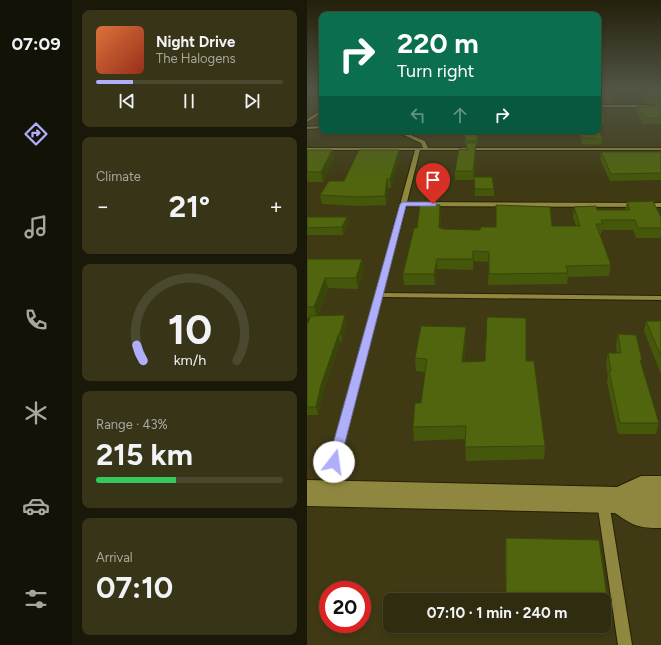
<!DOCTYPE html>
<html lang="en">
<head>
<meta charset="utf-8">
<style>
  :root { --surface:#2f2c0f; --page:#373418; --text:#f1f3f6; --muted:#a7a79e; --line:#4a482f; --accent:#aeaefb }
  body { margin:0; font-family:Figtree,sans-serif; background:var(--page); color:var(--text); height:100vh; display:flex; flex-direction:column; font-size:15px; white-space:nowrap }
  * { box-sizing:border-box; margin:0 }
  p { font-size:13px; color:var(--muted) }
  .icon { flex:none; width:22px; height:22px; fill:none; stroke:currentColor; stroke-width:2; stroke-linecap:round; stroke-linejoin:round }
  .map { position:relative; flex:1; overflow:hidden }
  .side { display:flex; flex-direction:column; gap:10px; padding:10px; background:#1a1808; width:235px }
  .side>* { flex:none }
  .top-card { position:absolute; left:12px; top:12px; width:282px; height:122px; border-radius:8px; box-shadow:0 2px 6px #0003,0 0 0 1px var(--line); background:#0b6e4f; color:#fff; overflow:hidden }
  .speed { position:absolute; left:12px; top:581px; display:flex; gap:8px; font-size:20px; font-weight:700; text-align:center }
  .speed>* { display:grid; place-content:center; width:52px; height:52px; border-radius:50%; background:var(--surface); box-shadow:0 2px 6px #0003,0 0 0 1px var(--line); line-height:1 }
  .speed .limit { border:6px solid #d22; background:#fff; color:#111 }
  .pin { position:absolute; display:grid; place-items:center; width:34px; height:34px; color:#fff; margin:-41px -17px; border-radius:50% 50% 50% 0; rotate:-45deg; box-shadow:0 0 4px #0007 }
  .pin .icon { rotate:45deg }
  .me { position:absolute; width:44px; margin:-22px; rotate:15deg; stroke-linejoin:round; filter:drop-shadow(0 0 3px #0008) }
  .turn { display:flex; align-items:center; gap:14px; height:84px; padding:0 12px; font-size:18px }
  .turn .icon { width:52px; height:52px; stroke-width:2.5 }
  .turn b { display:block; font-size:28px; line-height:34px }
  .lanes { display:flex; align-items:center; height:38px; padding:0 12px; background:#0003; justify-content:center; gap:20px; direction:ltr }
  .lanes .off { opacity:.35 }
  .big { font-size:30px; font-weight:700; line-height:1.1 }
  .side .card { flex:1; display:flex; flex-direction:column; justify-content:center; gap:6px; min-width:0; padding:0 14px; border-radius:8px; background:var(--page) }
  .side .dial { align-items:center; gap:0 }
  .dial svg { height:104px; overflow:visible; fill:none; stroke:var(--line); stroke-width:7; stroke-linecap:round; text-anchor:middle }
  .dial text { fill:var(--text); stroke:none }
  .song { display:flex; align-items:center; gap:12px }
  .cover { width:48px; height:48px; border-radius:6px; background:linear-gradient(135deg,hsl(20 70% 55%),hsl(10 70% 35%)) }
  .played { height:4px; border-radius:2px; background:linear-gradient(90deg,var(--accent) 20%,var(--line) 20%) }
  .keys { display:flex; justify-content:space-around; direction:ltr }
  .heat { display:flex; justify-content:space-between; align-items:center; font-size:22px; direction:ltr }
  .charge { height:6px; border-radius:3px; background:linear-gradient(90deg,#34c759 43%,var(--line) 0) }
  .trip { position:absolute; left:76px; top:593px; width:228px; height:40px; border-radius:8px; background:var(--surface); box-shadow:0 2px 6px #0003,0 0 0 1px var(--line); font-weight:700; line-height:40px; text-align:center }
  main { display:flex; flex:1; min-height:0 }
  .tab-bar { display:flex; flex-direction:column; width:72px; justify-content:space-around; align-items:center; background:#131206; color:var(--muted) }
  .tab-bar .icon { width:28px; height:28px }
  .tab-bar .selected { color:var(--accent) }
  .tab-bar b { font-size:18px; color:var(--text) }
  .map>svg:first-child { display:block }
</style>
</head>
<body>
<main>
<nav class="tab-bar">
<b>07:09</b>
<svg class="icon selected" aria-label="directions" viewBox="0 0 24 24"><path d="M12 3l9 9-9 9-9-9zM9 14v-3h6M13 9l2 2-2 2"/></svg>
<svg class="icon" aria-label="music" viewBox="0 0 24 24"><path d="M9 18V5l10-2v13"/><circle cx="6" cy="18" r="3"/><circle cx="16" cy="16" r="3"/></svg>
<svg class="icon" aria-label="phone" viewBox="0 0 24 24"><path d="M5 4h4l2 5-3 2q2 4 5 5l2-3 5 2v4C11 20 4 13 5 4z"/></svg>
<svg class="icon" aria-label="climate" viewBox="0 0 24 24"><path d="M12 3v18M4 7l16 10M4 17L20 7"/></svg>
<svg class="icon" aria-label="car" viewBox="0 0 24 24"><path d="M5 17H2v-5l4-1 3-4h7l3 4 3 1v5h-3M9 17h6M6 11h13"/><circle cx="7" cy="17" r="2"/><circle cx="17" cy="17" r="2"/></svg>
<svg class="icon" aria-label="filters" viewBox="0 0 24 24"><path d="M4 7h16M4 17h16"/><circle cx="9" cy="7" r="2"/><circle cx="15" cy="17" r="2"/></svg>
</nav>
<section class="side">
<div class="card">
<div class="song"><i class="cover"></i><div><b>Night Drive</b><p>The Halogens</p></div></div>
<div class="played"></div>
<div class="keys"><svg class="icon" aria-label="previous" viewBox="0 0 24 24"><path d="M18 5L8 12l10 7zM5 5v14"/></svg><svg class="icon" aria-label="pause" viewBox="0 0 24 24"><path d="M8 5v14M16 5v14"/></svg><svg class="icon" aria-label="next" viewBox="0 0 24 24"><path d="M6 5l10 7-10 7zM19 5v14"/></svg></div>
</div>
<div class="card"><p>Climate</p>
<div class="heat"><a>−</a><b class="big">21°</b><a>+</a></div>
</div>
<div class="card dial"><svg viewBox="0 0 100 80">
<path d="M14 69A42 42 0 1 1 86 69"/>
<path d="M14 69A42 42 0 0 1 9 57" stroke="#aeaefb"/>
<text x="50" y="56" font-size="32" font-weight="700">10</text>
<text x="50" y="72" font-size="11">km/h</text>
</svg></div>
<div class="card"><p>Range · 43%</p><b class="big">215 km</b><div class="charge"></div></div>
<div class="card"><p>Arrival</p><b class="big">07:10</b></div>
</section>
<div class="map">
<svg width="354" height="645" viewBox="0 0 354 645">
  <rect width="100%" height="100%" fill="#3f3a14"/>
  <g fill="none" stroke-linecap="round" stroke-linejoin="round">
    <!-- lane casing -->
    <g stroke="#262100" stroke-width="2">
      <g id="lane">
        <rect x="291" y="105" width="63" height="2"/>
        <path d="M15 110V113L0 122V119Z"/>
        <path d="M15 126V128L0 129V127Z"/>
        <path d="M88 131H94L118 141 121 148H354V150H113L100 202 354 203V207L99 206 76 293 354 296V300L75 297 25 490 24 493 20 495 16 493 15 490 108 150H0V148H116L114 143Z"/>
        <path d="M296 497 300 499 302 502 325 645H311L290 502 292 499Z"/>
      </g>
    </g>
    <!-- secondary casing -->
    <g stroke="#262100" stroke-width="2">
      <path id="secondary" d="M334 476H354V528C331 528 327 526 308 513L0 506V480L310 487Z"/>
    </g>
    <!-- lane -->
    <use href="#lane" fill="#908840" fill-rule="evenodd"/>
    <!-- secondary -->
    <use href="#secondary" fill="#8f873f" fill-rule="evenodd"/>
  </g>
  <!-- wall -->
  <g fill="#45570b">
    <path d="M291 89 304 96V103H291Z"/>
    <path d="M331 89H354V124H336L329 112 330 106H346V104H342Z"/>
    <path d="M291 104 298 115 297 123H291Z"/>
    <path d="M272 131H291L295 139 294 145 275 144 272 133Z"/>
    <path d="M157 132 171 137 170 146H169L167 180H148V171L159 150Z"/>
    <path d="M0 150 27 158 16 182H0Z"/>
    <path d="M92 150V158L84 188H81L79 205 50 206 15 204 13 195Z"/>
    <path d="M294 152H354V180L303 181 293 159Z"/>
    <path d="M167 177 187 189V196H168Z"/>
    <path d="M320 202 354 217V238H329L326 230H295L294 234H293L304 265 302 276 261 277 260 284 181 285 182 262 167 261 166 270 130 269 128 285H97L96 274 110 228 134 215 133 228 135 229 173 230 189 227 269 226 266 217 267 207 290 210H318Z"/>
    <path d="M0 217H40L41 224 36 235H0Z"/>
    <path d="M0 259H55L57 270 51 289 21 288 11 316 40 323 35 341 33 342 16 393 11 415H0V325L3 318H0Z"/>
    <path d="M339 321H354V372H353L337 331Z"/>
    <path d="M311 334 335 360 334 363 352 423 349 434H311L300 382 301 377 299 364 301 353H310L309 345Z"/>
    <path d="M159 340 157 362 219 361 238 446 237 459 159 461 158 439 107 441 106 427 114 403 118 372 109 371 108 358Z"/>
    <path d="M199 538 292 540 303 618 299 632 199 630V626H297V600H199L198 553Z"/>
  </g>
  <!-- shaded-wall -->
  <g fill="#384709">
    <path d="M169 143V152L167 180 166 171Z"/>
    <path d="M25 150 27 158 16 182 14 172Z"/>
    <path d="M92 150V158L84 188 83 179Z"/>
    <path d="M80 179 81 188 79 205 78 196Z"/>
    <path d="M133 205 134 215 132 238V228Z"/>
    <path d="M40 217 41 224 36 235 35 227Z"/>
    <path d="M166 251 167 261 166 270Z"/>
    <path d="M55 259 57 270 51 289 49 278Z"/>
    <path d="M130 259V269L128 285 127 274Z"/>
    <path d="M18 278 21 288 10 318 7 307Z"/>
    <path d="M38 315 40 323 35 341 33 333Z"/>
    <path d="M159 327V340L156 375 155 362Z"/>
    <path d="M32 333 33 342 16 393 11 415 9 407 14 385Z"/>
  </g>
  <!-- building -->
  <g fill="#50650d" stroke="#384709">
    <path d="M291 89H301L304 96H291Z"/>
    <path d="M336 89H354V98H343Z"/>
    <path d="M346 103H354V118H337L330 106H349Z"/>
    <path d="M291 104 298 115 291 116Z"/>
    <path d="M291 128H292L295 139 275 138 273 131H291Z"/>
    <path d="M157 132H171L170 141H159Z"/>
    <path d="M159 143H169L166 171H148L152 149 160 150Z"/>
    <path d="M0 150H25L14 172H0Z"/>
    <path d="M52 150H92L83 179H80L78 196 49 197 13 195 22 181H37Z"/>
    <path d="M294 152H354V173L304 174Z"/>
    <path d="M167 177H185L187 189H168Z"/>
    <path d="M346 201 354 217V228H331L328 220H294L296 224H289L304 265 259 266 261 273 182 274V252L166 251V259H130L127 274H96L107 228H110L113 205H133L132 228H135V229L173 230 174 227H189V205L243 207 245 226H273L267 207 289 206 290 210H323L320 202Z"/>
    <path d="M0 217H40L35 227 0 228Z"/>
    <path d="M0 259H55L49 278H18L7 307H0Z"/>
    <path d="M38 315 33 333H32L14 385 9 407H0V325L4 316Z"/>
    <path d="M180 317 219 318V361H227L238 446 158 447 159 426 106 427 108 403H114L120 359 108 358 114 326 159 327 155 362 178 361Z"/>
    <path d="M339 321H354V356Z"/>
    <path d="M311 334 329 335 335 360H333L352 423H313L302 371H304L301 353H314Z"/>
    <path d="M199 538 292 540 303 618H297V600H199Z"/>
  </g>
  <!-- sky -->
  <linearGradient id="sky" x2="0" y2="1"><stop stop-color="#23200b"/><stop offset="0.5" stop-color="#525545"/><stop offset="1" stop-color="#525545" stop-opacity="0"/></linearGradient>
  <rect width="354" height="179" fill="url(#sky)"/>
  <!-- route -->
  <path fill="#aeaefb" stroke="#7171a3" d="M126 202 129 203V206H99L33 462 31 466 27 467 23 466 21 462 93 204 96 202Z"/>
</svg>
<div class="speed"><div class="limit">20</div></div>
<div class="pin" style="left:126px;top:204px;background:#d93025"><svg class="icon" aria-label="arrive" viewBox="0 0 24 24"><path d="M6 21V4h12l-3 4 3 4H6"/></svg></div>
<svg class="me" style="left:27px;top:462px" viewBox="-20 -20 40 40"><circle r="19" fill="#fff"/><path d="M0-13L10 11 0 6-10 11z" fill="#aeaefb"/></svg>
<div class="trip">07:10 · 1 min · 240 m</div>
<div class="top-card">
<div class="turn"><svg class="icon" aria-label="right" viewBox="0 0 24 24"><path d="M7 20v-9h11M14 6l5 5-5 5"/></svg><div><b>220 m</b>Turn right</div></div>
<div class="lanes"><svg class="icon off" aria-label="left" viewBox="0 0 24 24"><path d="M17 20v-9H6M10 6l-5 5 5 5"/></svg><svg class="icon off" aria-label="ahead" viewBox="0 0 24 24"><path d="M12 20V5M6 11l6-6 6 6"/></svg><svg class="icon" aria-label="right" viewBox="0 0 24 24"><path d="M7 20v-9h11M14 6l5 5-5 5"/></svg></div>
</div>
</div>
</main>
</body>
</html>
